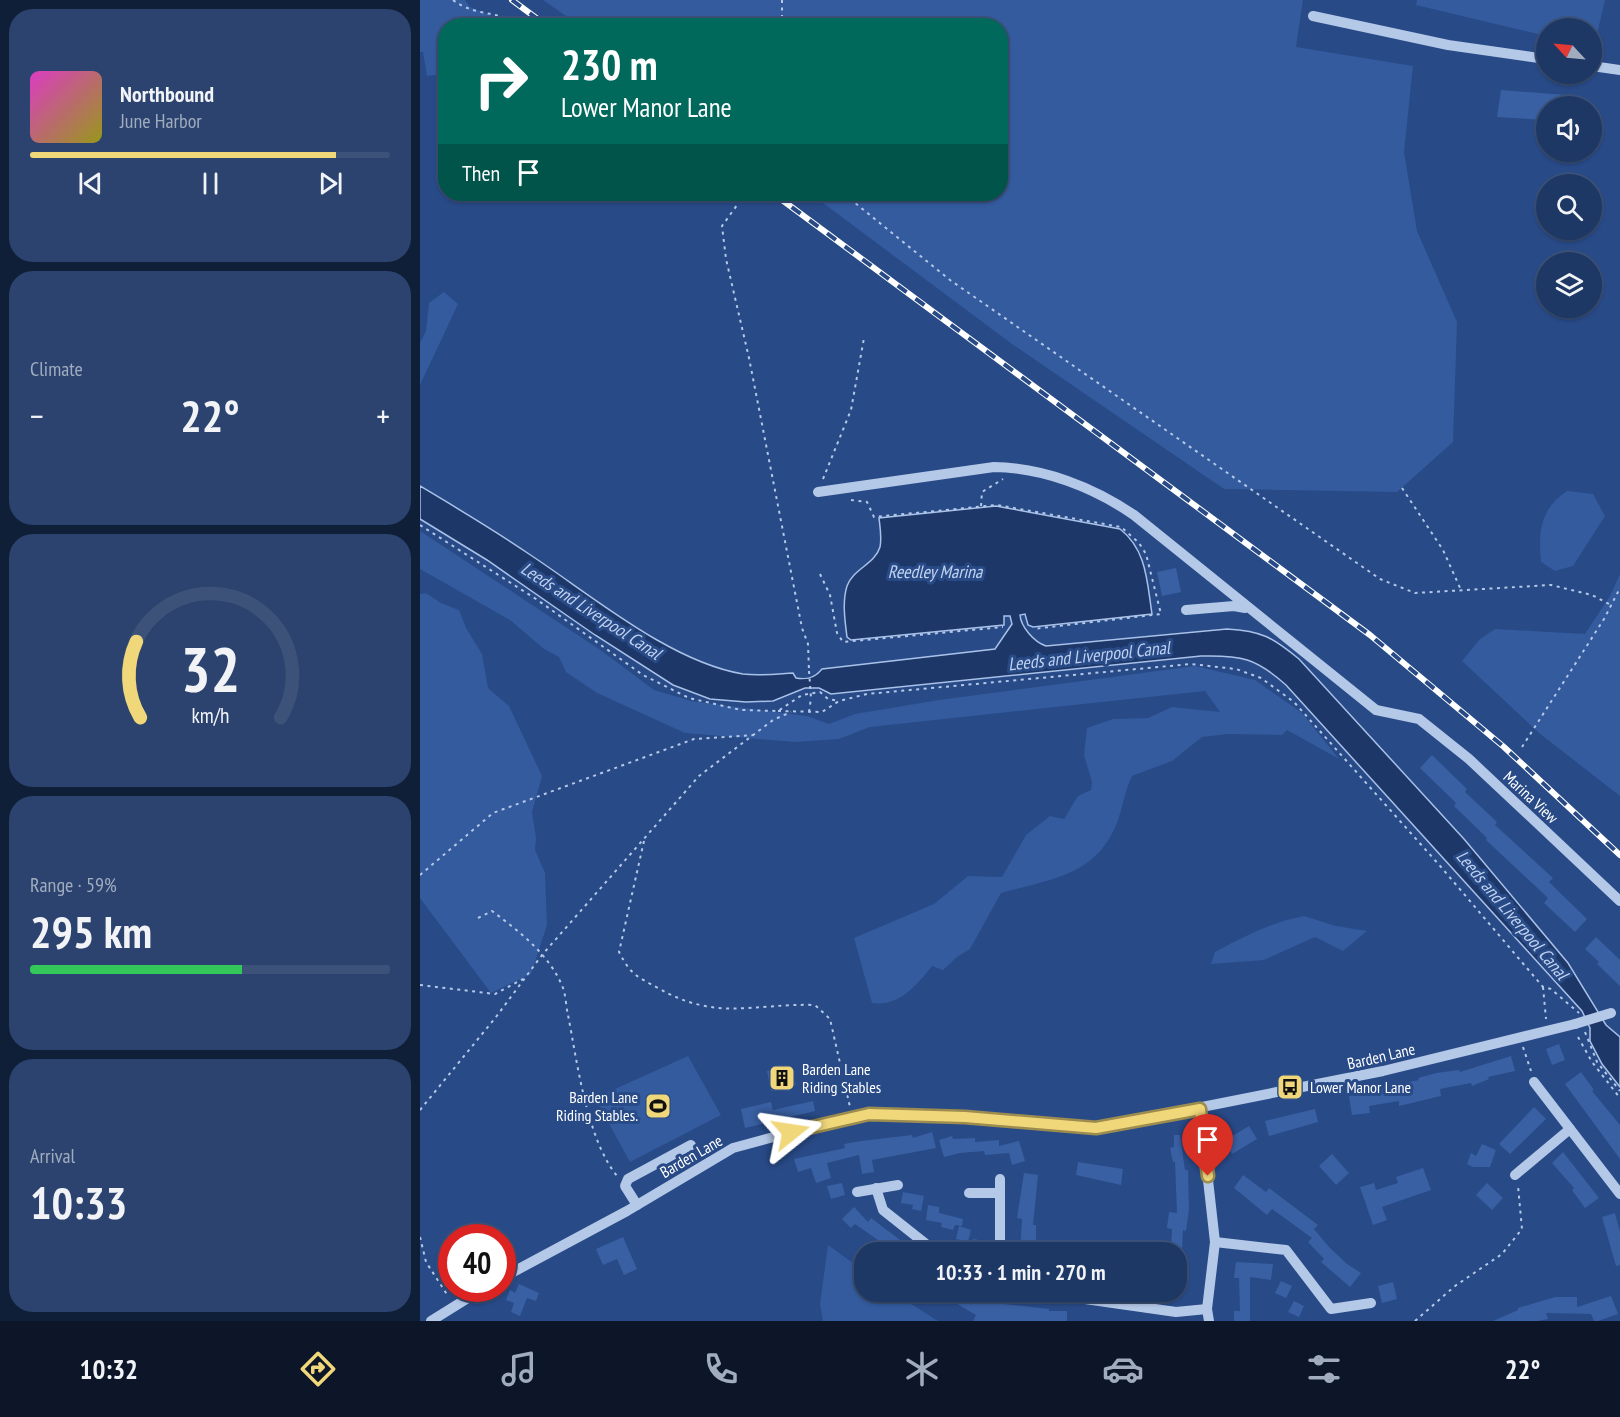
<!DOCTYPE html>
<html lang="en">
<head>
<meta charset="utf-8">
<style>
  :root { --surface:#1e3865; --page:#2b436e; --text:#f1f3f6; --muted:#a1acbf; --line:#3c5279; --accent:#f0d77a }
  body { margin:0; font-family:"PT Sans Narrow",sans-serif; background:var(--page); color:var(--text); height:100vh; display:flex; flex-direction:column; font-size:22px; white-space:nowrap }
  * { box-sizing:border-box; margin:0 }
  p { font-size:20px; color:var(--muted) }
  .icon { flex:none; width:33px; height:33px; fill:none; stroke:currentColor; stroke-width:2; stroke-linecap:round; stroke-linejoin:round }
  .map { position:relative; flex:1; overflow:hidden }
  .panel { display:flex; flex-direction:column; gap:9px; padding:9px; background:#101f38; width:420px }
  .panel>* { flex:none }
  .banner { position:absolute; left:18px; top:18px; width:570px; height:183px; border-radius:24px; box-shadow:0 2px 4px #0004,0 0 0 2px var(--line); background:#00695c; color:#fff; overflow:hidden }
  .needle { width:39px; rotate:296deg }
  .controls { position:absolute; left:1116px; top:18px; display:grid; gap:12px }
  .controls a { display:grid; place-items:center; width:66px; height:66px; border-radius:50%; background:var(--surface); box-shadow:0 2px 4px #0004,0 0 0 2px var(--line); font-size:30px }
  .speed { position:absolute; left:18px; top:1224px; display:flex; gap:12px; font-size:30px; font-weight:700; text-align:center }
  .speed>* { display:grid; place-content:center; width:78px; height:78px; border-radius:50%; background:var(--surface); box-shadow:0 2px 4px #0004,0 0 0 2px var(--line); line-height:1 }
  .speed .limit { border:9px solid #d22; background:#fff; color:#111 }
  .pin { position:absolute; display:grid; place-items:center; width:51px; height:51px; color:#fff; margin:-62px -26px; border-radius:50% 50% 50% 0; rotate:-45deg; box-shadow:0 0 6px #0007 }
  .pin .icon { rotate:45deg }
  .me { position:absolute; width:66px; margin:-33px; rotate:75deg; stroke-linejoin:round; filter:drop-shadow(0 0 4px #0008) }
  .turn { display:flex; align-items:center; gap:21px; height:126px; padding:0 24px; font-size:27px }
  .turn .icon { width:78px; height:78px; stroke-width:2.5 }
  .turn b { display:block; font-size:42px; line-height:51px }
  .then { display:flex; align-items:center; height:57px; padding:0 24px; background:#0003; gap:12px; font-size:22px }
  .big { font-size:45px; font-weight:700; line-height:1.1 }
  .panel .card { flex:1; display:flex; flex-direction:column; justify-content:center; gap:9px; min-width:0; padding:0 21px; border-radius:24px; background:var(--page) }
  .panel .dial { align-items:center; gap:0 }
  .dial svg { height:156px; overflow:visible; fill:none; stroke:var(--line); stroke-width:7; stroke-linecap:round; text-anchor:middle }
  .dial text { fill:var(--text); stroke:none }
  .song { display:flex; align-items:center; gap:18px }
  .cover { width:72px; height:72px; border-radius:9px; background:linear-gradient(135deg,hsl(310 70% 55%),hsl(60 70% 35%)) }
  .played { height:6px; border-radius:3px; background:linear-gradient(90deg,var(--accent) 85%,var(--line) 85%) }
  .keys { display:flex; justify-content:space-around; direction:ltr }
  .heat { display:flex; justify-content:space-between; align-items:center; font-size:33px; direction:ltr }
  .charge { height:9px; border-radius:4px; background:linear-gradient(90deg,#34c759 59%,var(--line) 0) }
  .trip { position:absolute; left:434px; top:1242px; width:333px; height:60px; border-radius:24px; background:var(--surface); box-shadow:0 2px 4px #0004,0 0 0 2px var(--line); font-weight:700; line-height:60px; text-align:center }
  .tab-bar { display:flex; height:96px; justify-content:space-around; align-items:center; background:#0c1628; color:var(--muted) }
  .tab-bar .icon { width:42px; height:42px }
  .tab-bar .on { color:var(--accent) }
  .tab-bar b { font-size:27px; color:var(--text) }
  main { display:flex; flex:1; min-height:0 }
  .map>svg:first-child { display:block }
</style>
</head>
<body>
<main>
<section class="panel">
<div class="card">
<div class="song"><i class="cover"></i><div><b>Northbound</b><p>June Harbor</p></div></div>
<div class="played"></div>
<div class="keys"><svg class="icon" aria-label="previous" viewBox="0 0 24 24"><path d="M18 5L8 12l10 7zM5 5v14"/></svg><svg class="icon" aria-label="pause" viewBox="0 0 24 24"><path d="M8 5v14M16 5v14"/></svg><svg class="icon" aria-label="next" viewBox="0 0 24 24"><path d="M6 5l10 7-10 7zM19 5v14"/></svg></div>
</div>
<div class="card"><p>Climate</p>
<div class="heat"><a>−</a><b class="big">22°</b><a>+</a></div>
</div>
<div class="card dial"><svg viewBox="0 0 100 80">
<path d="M14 69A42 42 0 1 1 86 69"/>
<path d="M14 69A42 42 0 0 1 12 30" stroke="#f0d77a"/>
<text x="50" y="56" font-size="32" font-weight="700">32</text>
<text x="50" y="72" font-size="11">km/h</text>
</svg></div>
<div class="card"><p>Range · 59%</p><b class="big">295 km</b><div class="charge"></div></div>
<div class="card"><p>Arrival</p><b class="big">10:33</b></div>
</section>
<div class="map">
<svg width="1200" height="1321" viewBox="0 0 1200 1321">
  <rect width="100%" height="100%" fill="#284a87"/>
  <!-- green -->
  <g fill="#335b9e">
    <path d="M0 0H45L50 7 94 25 26 26 25 74 7 76 3 52H0Z"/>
    <path d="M123 0H883L876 47 993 66 984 152 997 231 1037 322 1033 442 977 492 804 489 592 344 391 194H580V26L159 25Z"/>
    <path d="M997 0H1185L1174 47 1172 28H1126V36L996 5Z"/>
    <path d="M24 292 38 304 0 385V343L6 331 9 303Z"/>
    <path d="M1147 491 1173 494 1185 516 1153 566 1135 571 1121 562C1118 532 1120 509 1147 491Z"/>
    <path d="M0 531 179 649 234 690 271 701 387 716 409 724 435 714 519 700 775 666 835 680 882 713 919 759 867 730 862 735 808 734 782 737 752 761 712 776C705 791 703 805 698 820 678 876 631 879 581 893L550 949 537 957 523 970 512 966C496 986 479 1007 452 1003L434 938 514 904 548 876 582 877 606 835 630 816 644 819 658 796 671 790 672 782 664 755 667 728 693 719 728 718 752 707 800 712 785 691 450 727 419 739 375 742 265 733 177 693 146 672 139 657 124 649 90 620 0 569Z"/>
    <path d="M1200 574V796L1119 733 1042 661 1060 639 1075 629 1165 634 1190 596Z"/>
    <path d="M6 593 21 603 39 610 46 628 62 654 68 688 89 706 122 776 112 812 116 838 115 850 125 873 127 925 111 974 71 993 0 898V594Z"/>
    <path d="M884 916 916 926 947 931 923 951 895 937 844 960 791 964 795 952C826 935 850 923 884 916Z"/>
    <path d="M268 1056 301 1115 210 1162 175 1098Z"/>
    <path d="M408 1245 444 1271V1292H472L518 1321H403L400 1304Z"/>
  </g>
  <!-- water -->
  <path fill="#1c3768" stroke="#a9c1e8" stroke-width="1.5" d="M0 486C37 508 74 530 109 554 170 594 250 662 323 674 340 676 356 674 373 673L376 678C387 680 395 678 402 669L575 649 592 624 590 616H584V625L431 640 427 637C425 621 422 602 427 586 433 569 455 564 460 547 462 538 460 527 459 518L576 506 700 529C727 550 727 582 732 614L613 627 608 625 605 614 600 615C601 627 614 642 626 646L807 629C842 631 852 637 879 659L1044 839 1148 963 1186 1025 1200 1037V1087L1182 1064 1170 1041V1028L1162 1011 866 685C836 658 821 655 781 656L411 694 399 688H385L353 701 326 702 290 699 253 685 175 635 67 560 0 519Z"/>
  <!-- building -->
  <g fill="#3960a3">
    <path d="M1081 90 1160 96 1158 106H1126V120L1077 117Z"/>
    <path d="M756 568 761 592 742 596 737 572Z"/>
    <path d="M1012 755 1047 789 1045 792 1077 822 1075 825 1133 878 1129 882 1167 919 1155 932 1124 903 1128 898 1066 840 1067 838 1034 806 1036 803 1000 768Z"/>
    <path d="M1176 937 1200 960V986L1177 964 1179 962 1165 949Z"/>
    <path d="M1139 1044 1145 1060 1132 1065 1126 1049Z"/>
    <path d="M1091 1056 1095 1071 1068 1077 1069 1079 1052 1086 1051 1083 1020 1089 1021 1096 979 1106V1101L949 1106 950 1113 932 1115 929 1096 952 1092V1090L999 1080 998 1078 1016 1073 1039 1070 1040 1072Z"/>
    <path d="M372 1066 376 1085 351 1091 347 1071Z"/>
    <path d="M1161 1072 1174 1090 1172 1091 1200 1125V1159L1145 1084Z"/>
    <path d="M393 1101 395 1111 325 1128 321 1109 351 1102 353 1110Z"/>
    <path d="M1114 1107 1126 1119 1090 1154 1079 1144Z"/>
    <path d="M895 1109 898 1122 849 1136 845 1121Z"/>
    <path d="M829 1126 837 1139 812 1154 804 1141Z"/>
    <path d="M512 1132 516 1148 452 1160 454 1172 442 1174 439 1155 407 1163 411 1178 396 1183 391 1168 378 1172 374 1159 425 1148 424 1144 441 1141 492 1135 493 1138Z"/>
    <path d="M754 1135H760L765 1170H768L769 1210 766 1231 763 1230 762 1249 751 1248 752 1229 747 1228 749 1212 757 1213 755 1162H753L750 1148 754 1147Z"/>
    <path d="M532 1136 533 1139 555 1138V1142L579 1140V1146L599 1141 605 1161 592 1165 589 1153 565 1155 564 1151 540 1153 524 1157 519 1140Z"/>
    <path d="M1062 1144 1076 1150 1070 1167H1053L1047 1164 1051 1153 1056 1156Z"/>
    <path d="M1143 1152 1179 1198 1165 1208 1152 1190 1154 1188 1132 1163Z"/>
    <path d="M912 1154 929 1173 916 1185 899 1166Z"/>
    <path d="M658 1162 703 1169 701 1185 656 1175Z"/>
    <path d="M1003 1168 1011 1190 962 1207 967 1220 953 1225 940 1187 954 1183 956 1190 978 1183 976 1177Z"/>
    <path d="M604 1173 618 1175 613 1225H616V1252H600L602 1219 597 1218Z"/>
    <path d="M823 1175 846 1192 849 1188 898 1225 894 1229 909 1247 927 1264 941 1273 930 1287 901 1262 904 1259 888 1242 892 1238 852 1209 847 1215 814 1188Z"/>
    <path d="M422 1183 425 1195 411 1199 407 1186Z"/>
    <path d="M1067 1183 1083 1198 1072 1210 1056 1195Z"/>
    <path d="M483 1192 504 1196 501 1211 492 1209 493 1205 481 1203Z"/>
    <path d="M508 1205 519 1207V1213L543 1219 542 1226 535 1225 533 1230 521 1227 522 1223 506 1220Z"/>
    <path d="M434 1207 448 1222 451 1218 496 1252H475L435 1224 431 1228 422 1219Z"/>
    <path d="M1195 1213 1200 1232V1265L1196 1266 1182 1217Z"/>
    <path d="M539 1226 551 1230 548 1242 536 1239Z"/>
    <path d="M203 1237 217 1269 204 1275 197 1259 183 1265 176 1249Z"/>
    <path d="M553 1239 566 1241 564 1252 550 1249Z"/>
    <path d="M756 1255 767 1261 756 1281Z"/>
    <path d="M816 1262 853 1264 851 1280 830 1277V1321H814V1311H820L819 1278H814Z"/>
    <path d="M861 1281 872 1286 866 1298 855 1293Z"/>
    <path d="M973 1282 977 1299 962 1303 958 1286Z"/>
    <path d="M99 1284 119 1293 116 1301 107 1298 100 1316 91 1312 94 1303 86 1300 90 1290 95 1293Z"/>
    <path d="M517 1292H548L575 1303 629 1309V1311H647V1321H553L556 1315Z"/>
    <path d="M1191 1296 1198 1314 1178 1321H1174L1171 1314 1126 1313 1128 1319 1118 1321H1073L1098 1310V1308L1135 1297H1157V1307Z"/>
    <path d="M874 1301 884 1306 879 1317 868 1312Z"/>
  </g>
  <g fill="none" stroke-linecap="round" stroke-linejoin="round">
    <!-- path -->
    <g stroke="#b4c8e8" stroke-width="2" stroke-dasharray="3 4.5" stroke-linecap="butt">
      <path d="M33 0C55 17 80 10 102 26"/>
      <path d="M362 0V26"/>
      <path d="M305 194 319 202"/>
      <path d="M325 194 302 226 306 259 329 358 382 628 388 644 389 671"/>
      <path d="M424 194 530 280 960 579 995 593 1131 585 1172 595 1191 605"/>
      <path d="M403 479 431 410 444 338"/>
      <path d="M982 488 1023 550 1041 590"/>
      <path d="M431 500 447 502 454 517 577 505 701 527 719 543 726 554 741 614 613 629"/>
      <path d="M561 506 562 492 583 479"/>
      <path d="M0 525 116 599 223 675 269 698 321 710 358 711 382 695 400 692 408 699 419 701"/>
      <path d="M400 574 410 595 417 633 423 642 583 627"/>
      <path d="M358 711 402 712 419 701 447 694 771 664 816 669 841 678 874 702 1021 867 1123 987 1131 989 1159 1013"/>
      <path d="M389 712 391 698"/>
      <path d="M1102 747 1184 619 1200 588"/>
      <path d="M224 841 199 952C211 975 216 976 238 988 297 1022 333 1003 395 1005L410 1019 430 1107"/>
      <path d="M0 875 73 813 274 739 334 735"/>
      <path d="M58 918 72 911C100 932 130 955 143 988 146 996 146 1007 148 1015 157 1061 167 1141 198 1177"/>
      <path d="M0 985 75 994 103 979"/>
      <path d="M1123 987 1126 1019"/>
      <path d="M1165 1032 1177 1062 1200 1091"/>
      <path d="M1158 1037 1172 1062 1200 1098"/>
      <path d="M1103 1047 1111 1071"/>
      <path d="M0 1110 76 1017 122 955 279 776 353 720 371 712"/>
      <path d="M0 1237 6 1262 28 1296"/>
      <path d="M995 1321 1035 1286 1082 1254 1102 1229 1098 1186"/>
    </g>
    <!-- minor -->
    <g stroke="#b4c8e8" stroke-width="10">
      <path d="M893 16 1028 45 1126 59"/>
      <path d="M1172 66 1200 70"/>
      <path d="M398 492 574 467C624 468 673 487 714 515L956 710 999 719 1049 759 1200 901"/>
      <path d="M766 610 814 606 825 608"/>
      <path d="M1114 1082 1200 1194"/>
      <path d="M780 1109 795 1242 787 1309 789 1321"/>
      <path d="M1095 1175 1150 1129"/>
      <path d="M580 1179V1252"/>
      <path d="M456 1188 463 1210 516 1252"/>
      <path d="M437 1192 478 1185"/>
      <path d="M549 1193H580"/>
      <path d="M217 1205 205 1186 208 1179 271 1145"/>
      <path d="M795 1242 866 1250 911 1309 951 1303"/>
      <path d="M82 1278 207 1211 313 1148 409 1122 449 1114 545 1117 676 1128 963 1071 1155 1024"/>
      <path d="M616 1292 756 1312 787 1309"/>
      <path d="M11 1321 64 1288"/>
    </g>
    <!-- rail casing -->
    <g stroke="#fff" stroke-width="6">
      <g id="rail">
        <path d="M92 0 127 26"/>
        <path d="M354 194 950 635 1084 747 1200 855"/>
      </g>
    </g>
    <!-- rail -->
    <use href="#rail" stroke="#284a87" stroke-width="4" stroke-dasharray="11" stroke-linecap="butt"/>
    <!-- path-bridge -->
    <path stroke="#b4c8e8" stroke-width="2" stroke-dasharray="3 4.5" stroke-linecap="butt" d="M389 671 391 698"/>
    <!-- minor-bridge -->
    <path stroke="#b4c8e8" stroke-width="10" d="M1155 1024 1191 1013"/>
  </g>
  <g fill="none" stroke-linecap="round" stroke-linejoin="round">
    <!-- route casing -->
    <g stroke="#9c8c4f" stroke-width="15">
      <path id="route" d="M371 1132 449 1114 545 1117 676 1128 780 1109 788 1176"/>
    </g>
    <!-- route -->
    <use href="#route" stroke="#f0d77a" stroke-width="10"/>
  </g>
  <!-- icons -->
  <defs>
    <g id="building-square" transform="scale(1.35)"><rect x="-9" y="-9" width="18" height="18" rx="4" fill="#f0d77a" stroke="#284a87"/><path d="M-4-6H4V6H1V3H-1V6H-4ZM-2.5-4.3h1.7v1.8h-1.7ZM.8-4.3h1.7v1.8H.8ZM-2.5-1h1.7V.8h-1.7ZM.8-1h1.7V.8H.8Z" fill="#111"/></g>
    <g id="bus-square" transform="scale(1.35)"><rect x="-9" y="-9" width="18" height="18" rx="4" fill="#f0d77a" stroke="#284a87"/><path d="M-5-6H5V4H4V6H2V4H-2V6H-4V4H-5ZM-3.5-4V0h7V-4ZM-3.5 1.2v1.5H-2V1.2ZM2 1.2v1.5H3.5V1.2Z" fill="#111"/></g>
    <g id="stadium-square" transform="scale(1.35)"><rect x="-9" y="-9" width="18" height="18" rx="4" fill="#f0d77a" stroke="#284a87"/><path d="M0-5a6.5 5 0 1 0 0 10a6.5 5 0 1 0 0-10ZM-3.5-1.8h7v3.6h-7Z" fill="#111"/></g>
  </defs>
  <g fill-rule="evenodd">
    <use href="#building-square" x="362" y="1078"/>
    <use href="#bus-square" x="870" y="1087"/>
    <use href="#stadium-square" x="238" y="1106"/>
  </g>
  <g text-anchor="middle" stroke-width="6" stroke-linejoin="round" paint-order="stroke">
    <!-- street labels -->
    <g font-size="16" fill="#fff" stroke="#284a87">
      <text transform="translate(1111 797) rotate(43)" y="6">Marina View</text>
      <text transform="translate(961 1056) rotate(-13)" y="6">Barden Lane</text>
      <text transform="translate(271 1156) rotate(-30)" y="6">Barden Lane</text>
    </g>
    <!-- poi labels -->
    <g font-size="16" fill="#fff" stroke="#284a87" text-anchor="start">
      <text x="382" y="1075">Barden Lane<tspan x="382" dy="18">Riding Stables</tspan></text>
      <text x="890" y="1093">Lower Manor Lane</text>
      <text x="218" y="1103" text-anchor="end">Barden Lane<tspan x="218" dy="18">Riding Stables.</tspan></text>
    </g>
    <!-- water labels -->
    <g font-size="18" font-style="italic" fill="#c0d2ef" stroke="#284a87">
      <text x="515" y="578">Reedley Marina</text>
      <text transform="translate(171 611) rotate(33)" y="6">Leeds and Liverpool Canal</text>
      <text transform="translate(669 656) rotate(-6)" y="6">Leeds and Liverpool Canal</text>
      <text transform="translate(1092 915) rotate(50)" y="6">Leeds and Liverpool Canal</text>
    </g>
  </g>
</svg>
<div class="controls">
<a><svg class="needle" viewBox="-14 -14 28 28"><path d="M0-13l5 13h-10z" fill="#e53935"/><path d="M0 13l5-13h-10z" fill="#a1acbf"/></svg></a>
<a><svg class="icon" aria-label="sound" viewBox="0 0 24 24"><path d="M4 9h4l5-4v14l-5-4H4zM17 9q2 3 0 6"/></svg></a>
<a><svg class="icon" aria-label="search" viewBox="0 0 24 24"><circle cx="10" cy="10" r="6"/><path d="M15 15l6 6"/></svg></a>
<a><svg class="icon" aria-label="layers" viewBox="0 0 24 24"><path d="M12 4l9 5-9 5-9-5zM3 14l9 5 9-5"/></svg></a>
</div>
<div class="speed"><div class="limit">40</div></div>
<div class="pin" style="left:788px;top:1176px;background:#d93025"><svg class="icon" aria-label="arrive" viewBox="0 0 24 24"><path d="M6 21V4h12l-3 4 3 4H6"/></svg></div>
<svg class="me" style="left:371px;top:1132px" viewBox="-20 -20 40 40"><path d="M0-17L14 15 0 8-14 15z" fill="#f0d77a" stroke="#fff" stroke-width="4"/></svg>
<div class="trip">10:33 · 1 min · 270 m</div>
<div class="banner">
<div class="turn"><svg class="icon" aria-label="right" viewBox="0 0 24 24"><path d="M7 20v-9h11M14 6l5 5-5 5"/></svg><div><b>230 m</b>Lower Manor Lane</div></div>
<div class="then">Then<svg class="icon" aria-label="arrive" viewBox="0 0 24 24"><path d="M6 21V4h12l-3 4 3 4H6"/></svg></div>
</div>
</div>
</main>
<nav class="tab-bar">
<b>10:32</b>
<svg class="icon on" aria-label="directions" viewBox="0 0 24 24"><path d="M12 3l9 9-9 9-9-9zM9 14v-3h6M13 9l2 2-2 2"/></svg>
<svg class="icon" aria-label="music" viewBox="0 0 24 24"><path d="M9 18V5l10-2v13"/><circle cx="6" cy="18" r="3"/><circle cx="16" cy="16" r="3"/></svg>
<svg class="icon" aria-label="phone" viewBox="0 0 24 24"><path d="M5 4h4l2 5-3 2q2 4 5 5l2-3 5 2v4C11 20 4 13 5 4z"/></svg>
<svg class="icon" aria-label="climate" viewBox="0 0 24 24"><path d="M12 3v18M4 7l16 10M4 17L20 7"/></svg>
<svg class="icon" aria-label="car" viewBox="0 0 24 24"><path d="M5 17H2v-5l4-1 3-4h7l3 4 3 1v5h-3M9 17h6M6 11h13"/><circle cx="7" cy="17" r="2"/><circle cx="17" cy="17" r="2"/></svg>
<svg class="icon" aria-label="filters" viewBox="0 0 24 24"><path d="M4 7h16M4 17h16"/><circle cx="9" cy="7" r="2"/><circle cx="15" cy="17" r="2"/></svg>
<b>22°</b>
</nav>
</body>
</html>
